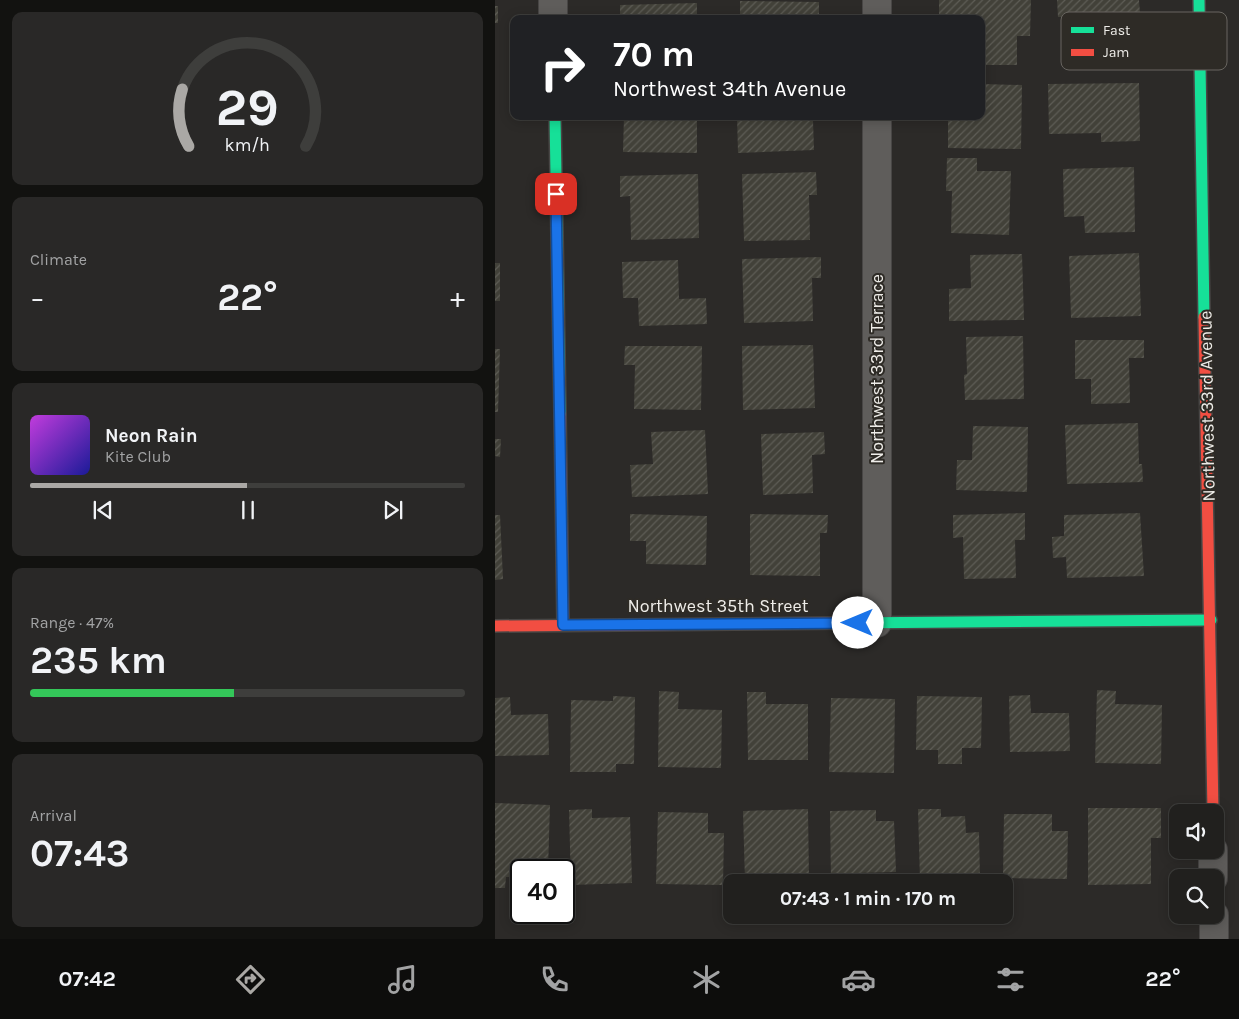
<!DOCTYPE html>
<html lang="en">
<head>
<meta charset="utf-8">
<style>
  :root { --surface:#21201e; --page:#292827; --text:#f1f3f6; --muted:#a2a3a4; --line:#3e3e3c; --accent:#aaa8a5 }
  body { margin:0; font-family:Karla,sans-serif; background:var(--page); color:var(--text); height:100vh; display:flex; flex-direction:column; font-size:19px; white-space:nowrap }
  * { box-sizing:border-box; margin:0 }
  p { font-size:16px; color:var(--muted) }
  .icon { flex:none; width:28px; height:28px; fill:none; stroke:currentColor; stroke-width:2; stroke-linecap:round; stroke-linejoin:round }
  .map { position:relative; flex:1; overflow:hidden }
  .drawer { display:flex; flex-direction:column; gap:12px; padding:12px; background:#121210; width:495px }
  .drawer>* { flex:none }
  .banner { position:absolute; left:15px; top:15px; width:475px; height:105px; border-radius:10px; box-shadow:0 2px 12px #0003,0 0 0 1px var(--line); background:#202124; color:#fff; overflow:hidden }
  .tools { position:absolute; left:674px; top:804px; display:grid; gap:10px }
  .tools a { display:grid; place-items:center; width:55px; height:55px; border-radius:10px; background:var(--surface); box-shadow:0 2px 12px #0003,0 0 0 1px var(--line); font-size:25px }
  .speed { position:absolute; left:15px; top:859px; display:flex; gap:10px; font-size:25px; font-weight:700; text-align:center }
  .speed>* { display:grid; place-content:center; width:65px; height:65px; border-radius:50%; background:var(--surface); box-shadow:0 2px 12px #0003,0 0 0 1px var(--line); line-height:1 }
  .speed .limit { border:2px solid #111; border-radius:8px; background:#fff; color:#111 }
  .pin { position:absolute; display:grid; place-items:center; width:42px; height:42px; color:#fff; margin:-21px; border-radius:10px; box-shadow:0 2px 8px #0006 }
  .me { position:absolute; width:55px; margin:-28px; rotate:270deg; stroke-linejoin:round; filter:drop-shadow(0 0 4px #0008) }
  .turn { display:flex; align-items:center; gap:18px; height:105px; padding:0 20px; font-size:22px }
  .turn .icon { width:65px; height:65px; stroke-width:2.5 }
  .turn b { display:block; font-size:35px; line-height:42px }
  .big { font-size:38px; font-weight:700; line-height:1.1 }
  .drawer .widget { flex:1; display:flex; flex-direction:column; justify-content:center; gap:8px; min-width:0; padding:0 18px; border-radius:10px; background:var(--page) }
  .drawer .dial { align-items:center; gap:0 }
  .dial svg { height:130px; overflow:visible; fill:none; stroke:var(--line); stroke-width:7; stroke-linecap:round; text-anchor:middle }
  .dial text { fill:var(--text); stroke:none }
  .song { display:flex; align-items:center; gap:15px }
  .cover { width:60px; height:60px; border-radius:8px; background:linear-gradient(135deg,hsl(290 70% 55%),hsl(240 70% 35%)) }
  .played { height:5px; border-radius:2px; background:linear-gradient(90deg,var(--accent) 50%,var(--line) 50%) }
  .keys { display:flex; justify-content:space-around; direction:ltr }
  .heat { display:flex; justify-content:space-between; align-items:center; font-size:28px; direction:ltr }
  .charge { height:8px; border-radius:4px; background:linear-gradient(90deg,#34c759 47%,var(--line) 0) }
  .trip { position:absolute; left:228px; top:874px; width:290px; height:50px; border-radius:10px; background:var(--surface); box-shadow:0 2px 12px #0003,0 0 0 1px var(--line); font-weight:700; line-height:50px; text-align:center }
  .menu { display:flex; height:80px; justify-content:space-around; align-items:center; background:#0d0d0c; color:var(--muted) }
  .menu .icon { width:35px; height:35px }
  .menu .active { color:var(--accent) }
  .menu b { font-size:22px; color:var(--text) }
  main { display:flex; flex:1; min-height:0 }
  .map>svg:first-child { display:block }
</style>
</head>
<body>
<main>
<section class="drawer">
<div class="widget dial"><svg viewBox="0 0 100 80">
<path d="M14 69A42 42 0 1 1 86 69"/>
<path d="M14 69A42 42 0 0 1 10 34" stroke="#aaa8a5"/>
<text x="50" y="56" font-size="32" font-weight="700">29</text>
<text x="50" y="72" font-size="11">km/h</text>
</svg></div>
<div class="widget"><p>Climate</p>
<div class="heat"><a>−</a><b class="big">22°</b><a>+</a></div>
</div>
<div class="widget">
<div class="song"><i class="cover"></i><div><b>Neon Rain</b><p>Kite Club</p></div></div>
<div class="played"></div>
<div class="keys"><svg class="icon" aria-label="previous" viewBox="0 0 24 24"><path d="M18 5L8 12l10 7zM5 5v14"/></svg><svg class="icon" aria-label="pause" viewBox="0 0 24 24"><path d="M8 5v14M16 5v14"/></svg><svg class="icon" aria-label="next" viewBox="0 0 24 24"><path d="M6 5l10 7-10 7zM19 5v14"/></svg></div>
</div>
<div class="widget"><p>Range · 47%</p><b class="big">235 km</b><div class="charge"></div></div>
<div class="widget"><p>Arrival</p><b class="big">07:43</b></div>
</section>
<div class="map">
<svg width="744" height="939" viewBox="0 0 744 939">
  <defs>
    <pattern id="building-hatch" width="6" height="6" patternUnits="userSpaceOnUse" patternTransform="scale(1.25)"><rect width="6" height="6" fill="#424139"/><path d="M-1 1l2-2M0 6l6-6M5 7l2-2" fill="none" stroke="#5e5d56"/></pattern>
  </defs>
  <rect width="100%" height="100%" fill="#2c2a28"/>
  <!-- building -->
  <g fill="url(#building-hatch)">
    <path d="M444 0H536L535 36H522V65H486V19H444Z"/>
    <path d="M562 0H644L645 13H636L637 55 590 56V40H573V17H563Z"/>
    <path d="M245 1 324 2V19H245Z"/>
    <path d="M202 3V19H125V5Z"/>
    <rect x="0" y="6" width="3" height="17"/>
    <path d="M644 83 645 141 606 142V133L554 134 553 84Z"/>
    <path d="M486 84 527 85 526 149 453 148V118L486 116Z"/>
    <path d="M129 116H202V153L128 152Z"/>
    <path d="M242 116H297V121L318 120 319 150 243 153Z"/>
    <path d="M452 158H482V171H516L514 235 456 233 457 191H451Z"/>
    <path d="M639 167 640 232 590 233 589 216 569 217 568 169Z"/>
    <path d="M321 172 322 195H314L315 240 249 241 247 174Z"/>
    <path d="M203 174 204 238 136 240 135 196 125 197V176Z"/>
    <path d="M644 253 646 316 576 318 574 256Z"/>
    <path d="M527 254 529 320 454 321V289L476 288 475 255Z"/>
    <path d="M326 257V278H317L318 321 249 323 247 259Z"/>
    <path d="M183 260 184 299 211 298 212 324 144 326 143 298H128L127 262Z"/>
    <rect x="0" y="263" width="5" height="38"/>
    <path d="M528 336 529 399 470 400 469 375 472 374 471 337Z"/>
    <path d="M580 340H649V358H634L635 403 596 404V379H580Z"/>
    <path d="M318 345 320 408 248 410 247 346Z"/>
    <path d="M130 346H207L206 410 139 409 140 365H129Z"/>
    <path d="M0 349H5L3 412H0Z"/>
    <path d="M643 423 644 464H647L648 482 572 484 570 425Z"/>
    <path d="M478 426 533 427 532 492 461 490 462 460H477Z"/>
    <path d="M210 430 213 494 137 497 135 465 158 464 156 432Z"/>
    <path d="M329 432 330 454 317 455 318 493 268 495 266 434Z"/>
    <path d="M0 439H6L5 457 0 456Z"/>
    <path d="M530 513V540H520L521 578 469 579 468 537 458 538V515Z"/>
    <path d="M645 513 649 576 572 578 571 557 558 558 557 537 569 536V515Z"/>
    <path d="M135 514 212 516 211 565 151 564V541H135Z"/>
    <path d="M255 514 333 515 332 533H325V576L255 575Z"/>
    <path d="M0 515H5L8 579 0 580Z"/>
    <path d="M602 690 621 691 620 704 667 705 666 764 600 763Z"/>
    <path d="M164 691 184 692 183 709 227 710 226 768 163 767Z"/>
    <path d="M252 692H271V704H313V760H253Z"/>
    <path d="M535 695 536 713H574L575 751 515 752 514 696Z"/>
    <path d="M118 696 140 697 139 764H121V772H75L76 700 118 701Z"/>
    <path d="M422 696 487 697 486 748H467V764H443V750H421Z"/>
    <path d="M15 697 16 715 53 714 54 755 0 756V698Z"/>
    <path d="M336 698 400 699 399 773 334 772Z"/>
    <path d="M0 803 55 805 53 870H26V877H11L10 888H0Z"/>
    <path d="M593 808H666V838H656V884L593 885Z"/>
    <path d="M97 809V818L135 817 137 883 76 885 74 810Z"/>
    <path d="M313 809 314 882H250L248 811Z"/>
    <path d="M423 809H446V817L470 816 471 833 484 832 485 880 425 882Z"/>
    <path d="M381 810V821H399L401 872 361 873V882H336L335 811Z"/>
    <path d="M163 812 213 813V833H229L228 885 161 884Z"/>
    <path d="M509 814H557V831H573L572 879 508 878Z"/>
  </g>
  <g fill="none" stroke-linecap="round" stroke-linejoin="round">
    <!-- street casing -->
    <g stroke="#484645" stroke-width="30">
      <g id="street">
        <path d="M58 0V19"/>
        <path d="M382 0V19"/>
        <path d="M382 116V623"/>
        <path d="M718 850V878"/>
        <path d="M719 915V939"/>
      </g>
    </g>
    <!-- fast casing -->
    <g stroke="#484645" stroke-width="14">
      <g id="fast">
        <path d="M704 0 709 317"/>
        <path d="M60 116 65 414"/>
        <path d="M350 623 716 620"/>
      </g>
    </g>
    <!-- jam casing -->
    <g stroke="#484645" stroke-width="14">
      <g id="jam">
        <path d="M709 317 718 812"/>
        <path d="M65 414 68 625"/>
        <path d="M0 626 350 623"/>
      </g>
    </g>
    <!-- street -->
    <use href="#street" stroke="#5f5d5b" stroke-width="28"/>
    <!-- fast -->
    <use href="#fast" stroke="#16e098" stroke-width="11"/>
    <!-- jam -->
    <use href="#jam" stroke="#f24e42" stroke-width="11"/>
  </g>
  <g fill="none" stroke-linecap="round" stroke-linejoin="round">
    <!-- route casing -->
    <g stroke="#114b97" stroke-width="12">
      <path id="route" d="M61 194 68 625 363 623"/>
    </g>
    <!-- route -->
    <use href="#route" stroke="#1a73e8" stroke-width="9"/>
  </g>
  <g text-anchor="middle" stroke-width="4" stroke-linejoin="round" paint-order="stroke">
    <!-- street labels -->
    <g font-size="18" fill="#eeece8" stroke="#2e2b26">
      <text transform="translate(382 369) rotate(-90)" y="6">Northwest 33rd Terrace</text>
      <text transform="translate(712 406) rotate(-91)" y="6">Northwest 33rd Avenue</text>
      <text x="223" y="612">Northwest 35th Street</text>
    </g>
  </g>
  <!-- legend -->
  <rect x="566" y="12" width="166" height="58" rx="8" fill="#2e2b26" stroke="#686560" stroke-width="1"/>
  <rect x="576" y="27" width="23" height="6" fill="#16e098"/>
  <rect x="576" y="49" width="23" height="7" fill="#f24e42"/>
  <g font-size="14" fill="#eeece8">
    <text x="608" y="35">Fast</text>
    <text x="608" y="57">Jam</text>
  </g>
</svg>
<div class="tools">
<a><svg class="icon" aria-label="sound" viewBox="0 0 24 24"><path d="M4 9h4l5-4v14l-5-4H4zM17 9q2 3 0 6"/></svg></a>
<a><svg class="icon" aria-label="search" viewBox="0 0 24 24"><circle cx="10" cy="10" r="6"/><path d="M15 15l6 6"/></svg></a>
</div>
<div class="speed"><div class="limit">40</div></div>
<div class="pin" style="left:61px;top:194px;background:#d93025"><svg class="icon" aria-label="arrive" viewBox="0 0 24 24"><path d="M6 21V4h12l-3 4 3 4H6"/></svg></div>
<svg class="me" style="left:363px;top:623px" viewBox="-20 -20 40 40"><circle r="19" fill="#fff"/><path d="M0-13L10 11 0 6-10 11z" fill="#1a73e8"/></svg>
<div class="trip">07:43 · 1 min · 170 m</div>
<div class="banner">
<div class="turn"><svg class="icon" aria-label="right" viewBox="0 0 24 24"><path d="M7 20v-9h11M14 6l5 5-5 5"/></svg><div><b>70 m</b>Northwest 34th Avenue</div></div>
</div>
</div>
</main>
<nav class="menu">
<b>07:42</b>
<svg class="icon active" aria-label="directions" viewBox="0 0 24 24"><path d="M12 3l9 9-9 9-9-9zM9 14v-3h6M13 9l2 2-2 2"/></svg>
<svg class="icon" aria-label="music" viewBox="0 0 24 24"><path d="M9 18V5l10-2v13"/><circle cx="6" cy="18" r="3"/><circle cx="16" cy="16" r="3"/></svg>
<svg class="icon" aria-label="phone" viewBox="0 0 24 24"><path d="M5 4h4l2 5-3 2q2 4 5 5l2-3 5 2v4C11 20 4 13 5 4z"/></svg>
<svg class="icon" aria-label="climate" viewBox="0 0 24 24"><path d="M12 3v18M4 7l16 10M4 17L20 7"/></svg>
<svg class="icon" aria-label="car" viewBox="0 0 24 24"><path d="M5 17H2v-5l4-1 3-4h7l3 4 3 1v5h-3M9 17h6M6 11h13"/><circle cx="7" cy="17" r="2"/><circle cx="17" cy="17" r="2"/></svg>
<svg class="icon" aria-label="filters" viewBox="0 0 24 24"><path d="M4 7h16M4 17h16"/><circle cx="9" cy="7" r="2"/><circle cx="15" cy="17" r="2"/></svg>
<b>22°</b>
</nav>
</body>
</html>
